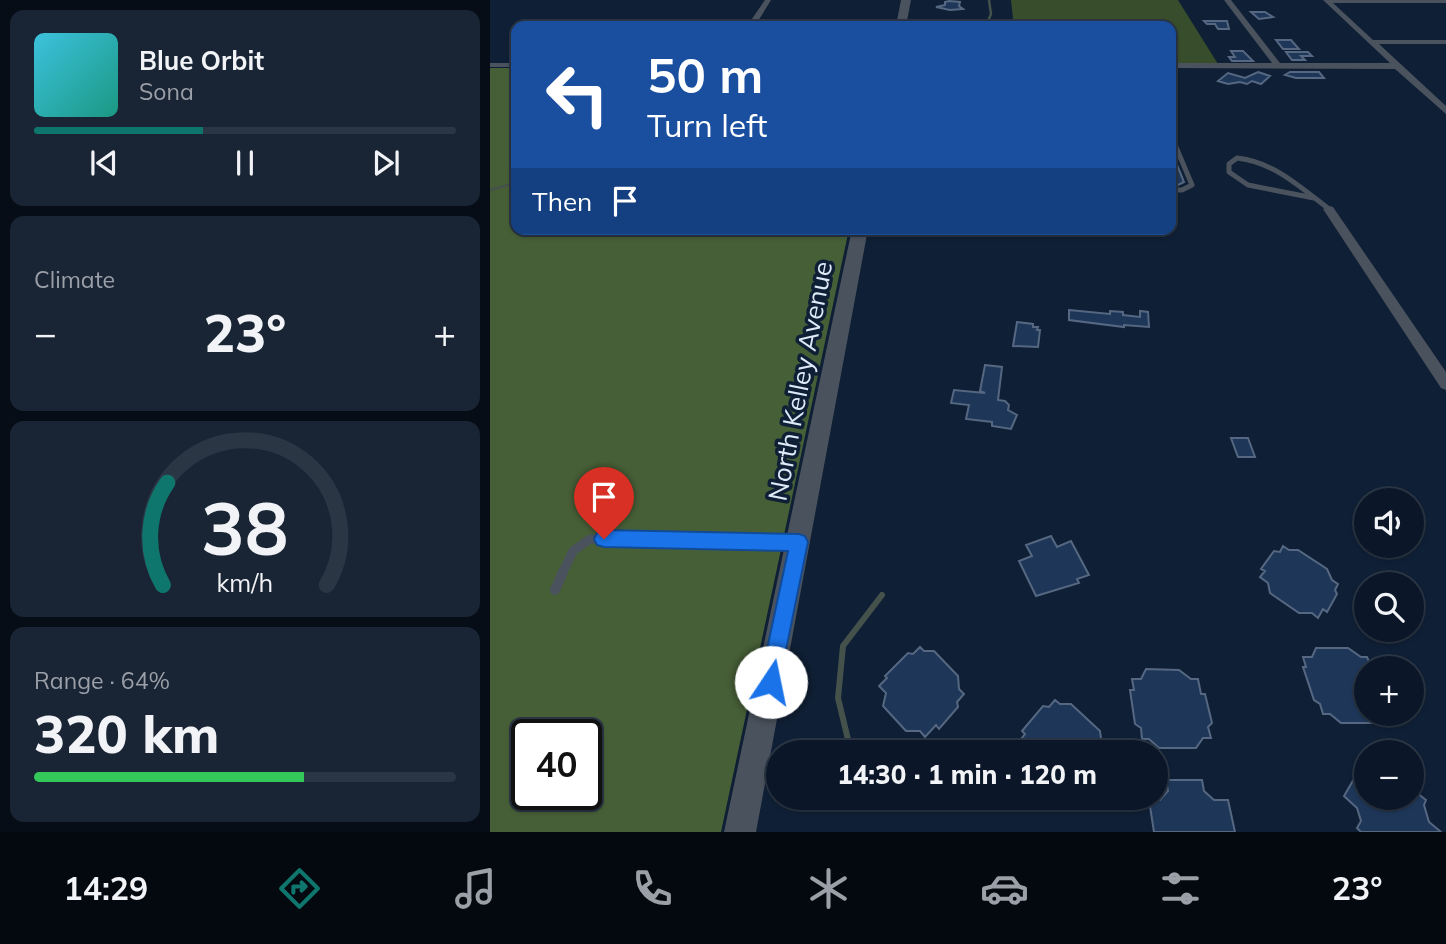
<!DOCTYPE html>
<html lang="en">
<head>
<meta charset="utf-8">
<style>
	:root { --surface:#0b1728; --page:#192434; --text:#f1f3f6; --muted:#9a9fa8; --line:#2b3645; --accent:#0f766e }
	body { margin:0; font-family:Mulish,sans-serif; background:var(--page); color:var(--text); height:100vh; display:flex; flex-direction:column; font-size:26px; white-space:nowrap }
	* { box-sizing:border-box; margin:0 }
	p { font-size:23px; color:var(--muted) }
	.icon { flex:none; width:38px; height:38px; fill:none; stroke:currentColor; stroke-width:2; stroke-linecap:round; stroke-linejoin:round }
	.map { position:relative; flex:1; overflow:hidden }
	.side { display:flex; flex-direction:column; gap:10px; padding:10px; background:#060d16; width:490px }
	.side>* { flex:none }
	.guide { position:absolute; left:21px; top:21px; width:665px; height:214px; border-radius:14px; box-shadow:0 2px 5px #0004,0 0 0 2px var(--line); background:#1a4fa0; color:#fff; overflow:hidden }
	.tools { position:absolute; left:864px; top:488px; display:grid; gap:14px }
	.tools a { display:grid; place-items:center; width:70px; height:70px; border-radius:50%; background:var(--surface); box-shadow:0 2px 5px #0004,0 0 0 2px var(--line); font-size:35px }
	.speed { position:absolute; left:21px; top:719px; display:flex; gap:14px; font-size:35px; font-weight:700; text-align:center }
	.speed>* { display:grid; place-content:center; width:91px; height:91px; border-radius:50%; background:var(--surface); box-shadow:0 2px 5px #0004,0 0 0 2px var(--line); line-height:1 }
	.speed .limit { border:4px solid #111; border-radius:10px; background:#fff; color:#111 }
	.pin { position:absolute; display:grid; place-items:center; width:60px; height:60px; color:#fff; margin:-72px -30px; border-radius:50% 50% 50% 0; rotate:-45deg; box-shadow:0 0 7px #0007 }
	.pin .icon { rotate:45deg }
	.me { position:absolute; width:77px; margin:-38px; rotate:11deg; stroke-linejoin:round; filter:drop-shadow(0 0 5px #0008) }
	.turn { display:flex; align-items:center; gap:24px; height:147px; padding:0 21px; font-size:32px }
	.turn .icon { width:91px; height:91px; stroke-width:2.5 }
	.turn b { display:block; font-size:49px; line-height:60px }
	.then { display:flex; align-items:center; height:66px; padding:0 21px; background:#0003; gap:14px; font-size:26px }
	.big { font-size:52px; font-weight:800; line-height:1.1 }
	.side .widget { flex:1; display:flex; flex-direction:column; justify-content:center; gap:10px; min-width:0; padding:0 24px; border-radius:14px; background:var(--page) }
	.side .dial { align-items:center; gap:0 }
	.dial svg { height:182px; overflow:visible; fill:none; stroke:var(--line); stroke-width:7; stroke-linecap:round; text-anchor:middle }
	.dial text { fill:var(--text); stroke:none }
	.song { display:flex; align-items:center; gap:21px }
	.cover { width:84px; height:84px; border-radius:10px; background:linear-gradient(135deg,hsl(190 70% 55%),hsl(170 70% 35%)) }
	.played { height:7px; border-radius:4px; background:linear-gradient(90deg,var(--accent) 40%,var(--line) 40%) }
	.keys { display:flex; justify-content:space-around; direction:ltr }
	.heat { display:flex; justify-content:space-between; align-items:center; font-size:38px; direction:ltr }
	.charge { height:10px; border-radius:5px; background:linear-gradient(90deg,#34c759 64%,var(--line) 0) }
	.trip { position:absolute; left:276px; top:740px; width:402px; height:70px; border-radius:35px; background:var(--surface); box-shadow:0 2px 5px #0004,0 0 0 2px var(--line); font-weight:800; line-height:70px; text-align:center }
	.tabs { display:flex; height:112px; justify-content:space-around; align-items:center; background:#040910; color:var(--muted) }
	.tabs .icon { width:49px; height:49px }
	.tabs .on { color:var(--accent) }
	.tabs b { font-size:32px; color:var(--text) }
	main { display:flex; flex:1; min-height:0 }
	.map>svg:first-child { display:block }
	.green { fill:#384d2b }
	.forest { fill:#475f37; fill-rule:evenodd }
	.lines { fill:none; stroke-linecap:round; stroke-linejoin:round }
	.stream-far1 { stroke:#45514b; stroke-width:2.5 }
	.stream { stroke:#45514b; stroke-width:6 }
	.building { fill:#1e3759; stroke:#556781; stroke-width:2 }
	.service-far2 { stroke:#4a525d; stroke-width:5 }
	.service-far1 { stroke:#4a525d; stroke-width:9 }
	.service { stroke:#4a525d; stroke-width:10 }
	.minor { fill:#4a525d; fill-rule:evenodd }
	.tertiary { fill:#4a525d; fill-rule:evenodd }
	.route { fill:#1a73e8; stroke:#114b97; stroke-width:2 }
	.labels { text-anchor:middle; dominant-baseline:central; stroke-width:7; stroke-linejoin:round; paint-order:stroke }
	.street-label { font-size:26px; fill:#dfeaf9; stroke:#0f1f35 }
</style>
</head>
<body>
<main>
<section class="side">
<div class="widget">
<div class="song"><i class="cover"></i><div><b>Blue Orbit</b><p>Sona</p></div></div>
<div class="played"></div>
<div class="keys"><svg class="icon" aria-label="previous" viewBox="0 0 24 24"><path d="M18 5L8 12l10 7zM5 5v14"/></svg><svg class="icon" aria-label="pause" viewBox="0 0 24 24"><path d="M8 5v14M16 5v14"/></svg><svg class="icon" aria-label="next" viewBox="0 0 24 24"><path d="M6 5l10 7-10 7zM19 5v14"/></svg></div>
</div>
<div class="widget"><p>Climate</p>
<div class="heat"><a>−</a><b class="big">23°</b><a>+</a></div>
</div>
<div class="widget dial"><svg viewBox="0 0 100 80">
<path d="M14 69A42 42 0 1 1 86 69"/>
<path d="M14 69A42 42 0 0 1 16 24" stroke="#0f766e"/>
<text x="50" y="56" font-size="32" font-weight="700">38</text>
<text x="50" y="72" font-size="11">km/h</text>
</svg></div>
<div class="widget"><p>Range · 64%</p><b class="big">320 km</b><div class="charge"></div></div>
</section>
<div class="map">
<svg width="956" height="832" viewBox="0 0 956 832">
	<rect width="100%" height="100%" fill="#0f1f35"/>
	<!-- green -->
	<path class="green" d="M521,0H688L728,64H681V26H504V19H523Z"/>
	<!-- forest -->
	<path class="forest" d="M0,68H26V229H359L231,832H0ZM37,735H96V794H37Z"/>
	<g class="lines">
		<!-- stream-far1 -->
		<path class="stream-far1" d="M496,26L501,14L499,0
			M0,190L26,183"/>
		<!-- stream -->
		<path class="stream" d="M361,752L348,698L353,646L392,595"/>
	</g>
	<!-- building -->
	<path class="building" d="M459,1L470,2L469,6L473,9L460,10L446,7L455,5V2Z
		M761,12H775L783,17L769,19Z
		M714,21H737L739,29H728L725,24H717Z
		M786,40H801L809,49H793Z
		M741,51H753L763,61H742L739,57H745Z
		M796,52H818L822,56H811L815,60H802Z
		M768,72L780,76L771,84L762,81L757,84L750,82L738,84L728,81L738,73L755,78Z
		M800,72H829L834,78H806L795,75Z
		M681,150L694,182L688,185H681Z
		M579,310L620,314V311L633,312V315L650,317V311L658,312L659,327L634,325V327L579,320Z
		M527,322L543,324V327H548L547,330H550L548,347L523,346Z
		M495,365L512,367L508,400L515,401L519,405L518,410L527,415L521,429L502,426V422L476,419L479,405L461,403L464,390L495,393L490,391Z
		M741,438H758L765,457H748Z
		M561,536L567,547L581,541L599,575L587,579L589,583L546,596L529,561L542,556L536,545Z
		M793,546L799,550H808L837,569L842,580L848,584L845,590L847,594L837,612L833,609L828,618L822,613H809L780,593L778,583L770,577L775,571L771,569L784,551L790,552Z
		M430,647L434,651H444L468,676L469,689L474,694L467,702L468,707L449,729L446,725L435,737L430,731H416L393,706L396,693L389,686L397,678L395,676L418,653L423,654Z
		M826,648H858L871,657H877L882,668H877V714H892L886,723H851L840,714H833L830,704L824,700L813,667H816L813,657H822Z
		M656,669L689,670L701,679H708L711,694H715L722,723L718,727L721,738H713L706,748H669L659,739H652L651,728L645,724L640,690H644L642,679H651Z
		M565,700L570,704H581L610,731L612,746L618,752H536L528,743L535,734L532,731L553,706L559,707Z
		M872,765L877,769V798H922V789L936,800L934,805L939,822L951,832H871L867,828L871,821L867,808L854,796Z
		M676,780H712L714,791L724,800H738L745,832H664L659,800H670L678,791Z"/>
	<g class="lines">
		<!-- service-far2 -->
		<path class="service-far2" d="M681,144L686,147L702,185L692,190H681
			M824,198L758,185L739,172V164L747,158C784,162 810,187 839,209"/>
		<!-- service-far1 -->
		<path class="service-far1" d="M72,574L83,551L100,539L306,542"/>
		<!-- service -->
		<path class="service" d="M65,590L73,572"/>
		<!-- minor -->
		<path class="minor" d="M275,0H281L265,26H257Z
			M734,0H741L790,63H900L833,0H956V3H843L883,40H956V44H889L956,106V114L905,69L681,68V63H782Z
			M0,63H26V67H0Z
			M839,206L843,207L956,372V390L951,388L833,209Z"/>
		<!-- tertiary -->
		<path class="tertiary" d="M411,0H421L416,26H406Z
			M362,229H378L266,832H234Z"/>
	</g>
	<!-- route -->
	<path class="route" d="M114,530L309,534L315,536L318,542L288,689L281,692L273,689L270,682L298,551L114,547L107,545L104,539L107,533Z"/>
	<g class="labels">
		<!-- street labels -->
		<g class="street-label">
			<text transform="translate(310 381) rotate(-79)">North Kelley Avenue</text>
		</g>
	</g>
</svg>
<div class="tools">
<a><svg class="icon" aria-label="sound" viewBox="0 0 24 24"><path d="M4 9h4l5-4v14l-5-4H4zM17 9q2 3 0 6"/></svg></a>
<a><svg class="icon" aria-label="search" viewBox="0 0 24 24"><circle cx="10" cy="10" r="6"/><path d="M15 15l6 6"/></svg></a>
<a>+</a>
<a>−</a>
</div>
<div class="speed"><div class="limit">40</div></div>
<div class="pin" style="left:114px;top:539px;background:#d93025"><svg class="icon" aria-label="arrive" viewBox="0 0 24 24"><path d="M6 21V4h12l-3 4 3 4H6"/></svg></div>
<svg class="me" style="left:281px;top:682px" viewBox="-20 -20 40 40"><circle r="19" fill="#fff"/><path d="M0-13L10 11 0 6-10 11z" fill="#1a73e8"/></svg>
<div class="trip">14:30 · 1 min · 120 m</div>
<div class="guide">
<div class="turn"><svg class="icon" aria-label="left" viewBox="0 0 24 24"><path d="M17 20v-9H6M10 6l-5 5 5 5"/></svg><div><b>50 m</b>Turn left</div></div>
<div class="then">Then<svg class="icon" aria-label="arrive" viewBox="0 0 24 24"><path d="M6 21V4h12l-3 4 3 4H6"/></svg></div>
</div>
</div>
</main>
<nav class="tabs">
<b>14:29</b>
<svg class="icon on" aria-label="directions" viewBox="0 0 24 24"><path d="M12 3l9 9-9 9-9-9zM9 14v-3h6M13 9l2 2-2 2"/></svg>
<svg class="icon" aria-label="music" viewBox="0 0 24 24"><path d="M9 18V5l10-2v13"/><circle cx="6" cy="18" r="3"/><circle cx="16" cy="16" r="3"/></svg>
<svg class="icon" aria-label="phone" viewBox="0 0 24 24"><path d="M5 4h4l2 5-3 2q2 4 5 5l2-3 5 2v4C11 20 4 13 5 4z"/></svg>
<svg class="icon" aria-label="climate" viewBox="0 0 24 24"><path d="M12 3v18M4 7l16 10M4 17L20 7"/></svg>
<svg class="icon" aria-label="car" viewBox="0 0 24 24"><path d="M5 17H2v-5l4-1 3-4h7l3 4 3 1v5h-3M9 17h6M6 11h13"/><circle cx="7" cy="17" r="2"/><circle cx="17" cy="17" r="2"/></svg>
<svg class="icon" aria-label="filters" viewBox="0 0 24 24"><path d="M4 7h16M4 17h16"/><circle cx="9" cy="7" r="2"/><circle cx="15" cy="17" r="2"/></svg>
<b>23°</b>
</nav>
</body>
</html>
